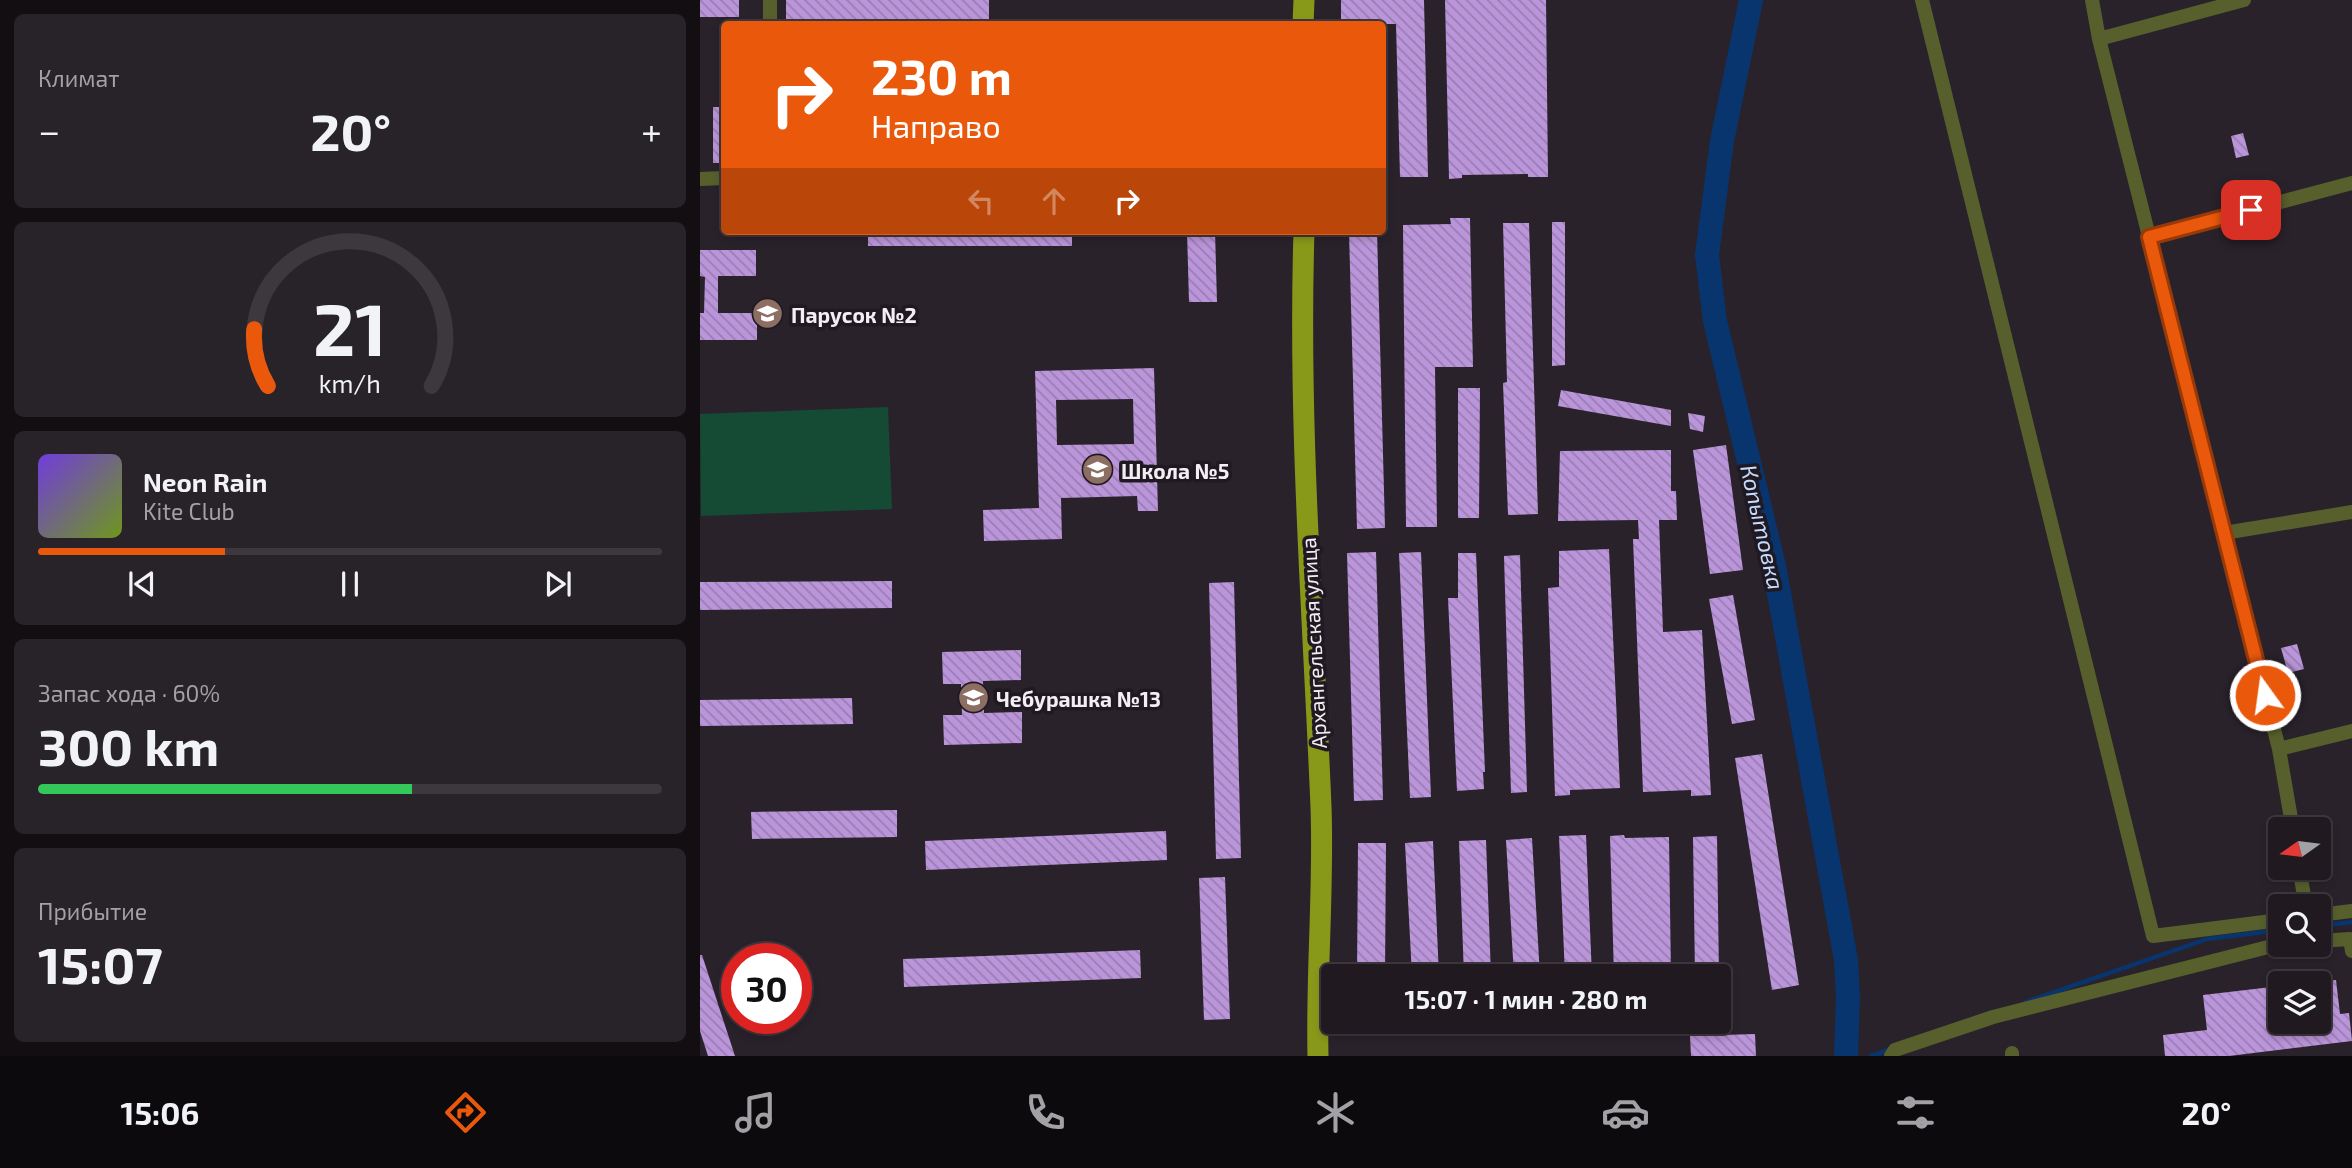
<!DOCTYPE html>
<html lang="ru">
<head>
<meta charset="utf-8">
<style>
	:root { --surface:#201a20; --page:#282329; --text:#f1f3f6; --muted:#a2a1a5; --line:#3d383e; --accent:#ea580c }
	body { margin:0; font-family:"Exo 2",sans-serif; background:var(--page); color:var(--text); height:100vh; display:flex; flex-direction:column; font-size:26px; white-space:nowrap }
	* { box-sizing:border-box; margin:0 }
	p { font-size:23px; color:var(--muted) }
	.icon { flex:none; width:38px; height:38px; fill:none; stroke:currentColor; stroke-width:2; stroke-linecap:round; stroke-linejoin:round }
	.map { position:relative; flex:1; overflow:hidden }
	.details { display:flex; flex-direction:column; gap:14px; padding:14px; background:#120e12; width:700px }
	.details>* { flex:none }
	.top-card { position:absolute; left:21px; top:21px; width:665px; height:214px; border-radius:7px; box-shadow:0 4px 10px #0003,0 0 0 2px var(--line); background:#ea580c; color:#fff; overflow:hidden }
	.needle { width:46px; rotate:256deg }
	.fabs { position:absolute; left:1568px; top:817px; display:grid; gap:14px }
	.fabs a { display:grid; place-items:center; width:63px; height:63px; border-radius:7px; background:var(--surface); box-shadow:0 4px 10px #0003,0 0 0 2px var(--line); font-size:35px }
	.speed { position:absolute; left:21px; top:943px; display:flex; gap:14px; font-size:35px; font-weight:700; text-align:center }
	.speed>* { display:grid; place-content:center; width:91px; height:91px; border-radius:50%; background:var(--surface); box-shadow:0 4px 10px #0003,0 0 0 2px var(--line); line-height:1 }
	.speed .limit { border:10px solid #d22; background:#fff; color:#111 }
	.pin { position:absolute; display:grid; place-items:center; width:60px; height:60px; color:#fff; margin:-30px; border-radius:14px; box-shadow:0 4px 10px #0006 }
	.me { position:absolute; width:77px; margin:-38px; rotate:346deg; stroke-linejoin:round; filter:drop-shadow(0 0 5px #0008) }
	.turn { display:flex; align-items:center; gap:24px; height:147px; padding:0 35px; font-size:32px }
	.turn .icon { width:91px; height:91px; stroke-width:2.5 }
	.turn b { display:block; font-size:49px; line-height:60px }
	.lanes { display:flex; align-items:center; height:66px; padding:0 35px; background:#0003; justify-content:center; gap:35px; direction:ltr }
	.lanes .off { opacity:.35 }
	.big { font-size:52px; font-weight:700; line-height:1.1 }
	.details .widget { flex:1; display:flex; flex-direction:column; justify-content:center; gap:10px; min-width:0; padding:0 24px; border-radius:10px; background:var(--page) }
	.details .dial { align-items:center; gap:0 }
	.dial svg { height:182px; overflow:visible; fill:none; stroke:var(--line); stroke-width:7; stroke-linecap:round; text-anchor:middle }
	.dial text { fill:var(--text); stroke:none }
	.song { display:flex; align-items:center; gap:21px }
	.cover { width:84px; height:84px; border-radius:10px; background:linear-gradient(135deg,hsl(260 70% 55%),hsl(80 70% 35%)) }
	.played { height:7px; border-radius:4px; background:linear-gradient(90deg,var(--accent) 30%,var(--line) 30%) }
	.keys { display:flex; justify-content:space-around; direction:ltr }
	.heat { display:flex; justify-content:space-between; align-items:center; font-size:38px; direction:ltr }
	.charge { height:10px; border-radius:5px; background:linear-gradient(90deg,#34c759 60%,var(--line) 0) }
	.trip { position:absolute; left:621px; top:964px; width:410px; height:70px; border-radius:7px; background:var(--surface); box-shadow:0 4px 10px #0003,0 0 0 2px var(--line); font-weight:700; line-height:70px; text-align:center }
	.tab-bar { display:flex; height:112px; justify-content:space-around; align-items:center; background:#0d0a0d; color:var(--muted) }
	.tab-bar .icon { width:49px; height:49px }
	.tab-bar .active { color:var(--accent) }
	.tab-bar b { font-size:32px; color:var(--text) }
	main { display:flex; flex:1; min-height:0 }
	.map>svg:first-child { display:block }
	.pitch { fill:#154a34 }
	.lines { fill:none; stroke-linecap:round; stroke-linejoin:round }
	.stream { stroke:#08356d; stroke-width:4.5 }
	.river { stroke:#08356d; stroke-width:24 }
	.building { fill:url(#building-back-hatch); fill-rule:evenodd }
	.street { stroke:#57602c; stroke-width:14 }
	.primary { stroke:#88991a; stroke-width:21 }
	.route-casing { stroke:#983908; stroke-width:18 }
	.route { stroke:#ea580c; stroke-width:12 }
	.labels { text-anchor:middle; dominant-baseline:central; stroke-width:7; stroke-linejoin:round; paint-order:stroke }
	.poi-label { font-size:21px; font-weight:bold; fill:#f3eef3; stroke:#211921; text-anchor:start }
	.street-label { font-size:21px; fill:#f3eef3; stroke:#211921 }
	.water-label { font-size:23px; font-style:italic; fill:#c2dbfe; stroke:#211921 }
</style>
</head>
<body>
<main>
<section class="details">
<div class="widget"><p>Климат</p>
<div class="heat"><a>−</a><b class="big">20°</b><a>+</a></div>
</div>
<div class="widget dial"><svg viewBox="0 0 100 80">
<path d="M14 69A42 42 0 1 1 86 69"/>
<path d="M14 69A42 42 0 0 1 8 44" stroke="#ea580c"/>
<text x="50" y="56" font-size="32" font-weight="700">21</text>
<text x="50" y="72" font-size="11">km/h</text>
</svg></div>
<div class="widget">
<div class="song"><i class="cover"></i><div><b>Neon Rain</b><p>Kite Club</p></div></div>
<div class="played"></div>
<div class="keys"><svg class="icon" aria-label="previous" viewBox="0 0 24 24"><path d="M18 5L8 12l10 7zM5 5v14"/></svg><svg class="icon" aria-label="pause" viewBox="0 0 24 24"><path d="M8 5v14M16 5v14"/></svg><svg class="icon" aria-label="next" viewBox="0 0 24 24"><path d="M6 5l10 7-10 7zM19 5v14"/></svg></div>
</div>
<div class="widget"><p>Запас хода · 60%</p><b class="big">300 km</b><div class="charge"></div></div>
<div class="widget"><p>Прибытие</p><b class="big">15:07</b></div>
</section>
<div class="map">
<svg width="1652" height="1056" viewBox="0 0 1652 1056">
	<defs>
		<pattern id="building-back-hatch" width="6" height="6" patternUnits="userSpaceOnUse" patternTransform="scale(1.75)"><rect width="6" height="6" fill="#bb95db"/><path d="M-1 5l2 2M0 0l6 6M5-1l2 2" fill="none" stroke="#997eaf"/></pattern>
	</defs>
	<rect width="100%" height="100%" fill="#2a222b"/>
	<!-- pitch -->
	<path class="pitch" d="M188,407L192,509L1,516L0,414Z"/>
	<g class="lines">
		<!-- stream -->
		<path class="stream" d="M1619,926L1652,922
			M1326,1002L1507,939L1580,930
			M1171,1056L1189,1050"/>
		<!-- river -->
		<path class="river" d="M1051,0L1022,141L1007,255L1015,321L1074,566L1146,960L1148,997L1146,1056"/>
	</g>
	<!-- building -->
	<path class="building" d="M0,0H39V17H0Z
		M86,0H289V20L86,19Z
		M641,0H724L728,177H700L696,24H641Z
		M745,0H846L848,177H828V174L762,175V178L749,179Z
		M13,107H24V163H13Z
		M1543,133L1549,155L1536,158L1531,136Z
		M750,218H770L773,367H735L737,527H706L703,225L751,224Z
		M852,222H865V365L852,366Z
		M803,223H829L838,514L808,515L803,383L807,382Z
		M168,231H372V246H168Z
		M487,231H515L517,302H489Z
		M649,231H677L685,528L657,529Z
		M0,250H56V276H18V313H57V340H0V313H4L5,277L0,276Z
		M454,368L458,511H438L437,496L361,498L362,539L284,541L283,510L339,508L335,371ZM433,399L434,444L357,445L356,400Z
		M758,388H780L779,518H758Z
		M861,390L971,410V426L858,406Z
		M988,413L1005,416L1003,432L990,429Z
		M1026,445L1043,570L1010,574L993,450Z
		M971,450V491H976L977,520H959L963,632L1002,630L1011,795L991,796V790L943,792L933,539H939L938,520L858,521L860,451Z
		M909,549L920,788L870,790V795L855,796L848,588L859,587V551Z
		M676,552L683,800L654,801L647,553Z
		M721,552L731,797L710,798L699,553Z
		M758,553H776L785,772H783L784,789L757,791L748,598H758Z
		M820,555L827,792L811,793L804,556Z
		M192,581V608L0,610V582Z
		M534,582L541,858L516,859L509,583Z
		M1033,595L1055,720L1032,724L1009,599Z
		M1597,644L1604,669L1588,673L1581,648Z
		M321,650V680L283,681L284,713L322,712V743L244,745L243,715H262L261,684H243L242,652Z
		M152,698L153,724L0,726V700Z
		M1062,754L1099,985L1072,990L1035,758Z
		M197,810V837L52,839L51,812Z
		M466,831L467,860L226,870L225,841Z
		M886,835L892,976H865L859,836Z
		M924,835L925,838L969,837L971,976H914L910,836Z
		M1017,836L1019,976H995L993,837Z
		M832,838L840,976H814L806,840Z
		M786,840L791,976H764L759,841Z
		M733,841L739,976H712L705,843Z
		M658,843H686L685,976H657Z
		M525,877L530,1019L504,1020L499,878Z
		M440,950L441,978L204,987L203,959Z
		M0,955H2L35,1056H8L0,1031Z
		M1636,980L1640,1014L1649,1013L1652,1041L1529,1056H1465L1463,1035L1507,1030L1503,995L1580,986V1022H1619V982Z
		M1055,1034L1056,1056H991L990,1036Z"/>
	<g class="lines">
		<!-- street -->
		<path class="street" d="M1222,0L1453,936L1580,920
			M1392,0L1399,39L1579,749L1593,830
			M70,24V0
			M1399,39L1544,0
			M0,179L24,178
			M1449,237L1652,183
			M1524,533L1652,512
			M1579,749L1652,731
			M1599,868L1606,906
			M1619,915L1652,911
			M1619,941L1650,939L1652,951
			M1312,1053V1056
			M1191,1056L1195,1050L1293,1017L1580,944"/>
		<!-- primary -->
		<path class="primary" d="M603,24L604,0
			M604,231C598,423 613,615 621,807C624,890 616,973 618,1056"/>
	</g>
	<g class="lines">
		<defs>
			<path id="route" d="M1551,210L1449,237L1565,695"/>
		</defs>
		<!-- route casing -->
		<use href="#route" class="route-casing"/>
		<!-- route -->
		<use href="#route" class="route"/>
	</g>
	<!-- icons -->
	<defs>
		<symbol id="school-disc" viewBox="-11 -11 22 22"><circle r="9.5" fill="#8d6e63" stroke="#211921"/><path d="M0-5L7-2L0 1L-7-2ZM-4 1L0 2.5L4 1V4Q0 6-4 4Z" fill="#fff"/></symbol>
	</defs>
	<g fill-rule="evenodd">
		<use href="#school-disc" x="50" y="296" width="35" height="35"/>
		<use href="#school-disc" x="380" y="452" width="35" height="35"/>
		<use href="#school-disc" x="256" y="680" width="35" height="35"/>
	</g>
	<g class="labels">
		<!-- poi labels -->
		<g class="poi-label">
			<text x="91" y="314">Парусок №2</text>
			<text x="421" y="470">Школа №5</text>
			<text x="296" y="698">Чебурашка №13</text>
		</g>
		<!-- street labels -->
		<g class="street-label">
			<text transform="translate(613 643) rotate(-93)">Архангельская улица</text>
		</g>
		<!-- water labels -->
		<g class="water-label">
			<text transform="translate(1063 527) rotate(77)">Копытовка</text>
		</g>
	</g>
</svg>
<div class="fabs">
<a><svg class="needle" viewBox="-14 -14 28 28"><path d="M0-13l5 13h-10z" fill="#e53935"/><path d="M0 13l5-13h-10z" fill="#a2a1a5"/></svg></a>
<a><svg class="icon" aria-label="search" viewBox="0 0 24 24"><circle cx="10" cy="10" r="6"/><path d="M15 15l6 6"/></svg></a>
<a><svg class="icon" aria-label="layers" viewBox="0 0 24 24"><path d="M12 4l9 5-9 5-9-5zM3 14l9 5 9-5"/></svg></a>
</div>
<div class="speed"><div class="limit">30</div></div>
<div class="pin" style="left:1551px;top:210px;background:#d93025"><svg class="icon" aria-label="arrive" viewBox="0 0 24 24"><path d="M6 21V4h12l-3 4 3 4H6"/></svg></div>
<svg class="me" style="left:1565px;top:695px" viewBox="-20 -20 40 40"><circle r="17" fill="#ea580c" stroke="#fff" stroke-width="3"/><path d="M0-11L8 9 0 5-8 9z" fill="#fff"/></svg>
<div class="trip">15:07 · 1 мин · 280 m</div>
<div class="top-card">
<div class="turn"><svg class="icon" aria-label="right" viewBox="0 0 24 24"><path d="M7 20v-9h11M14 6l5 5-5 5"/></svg><div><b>230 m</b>Направо</div></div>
<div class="lanes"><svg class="icon off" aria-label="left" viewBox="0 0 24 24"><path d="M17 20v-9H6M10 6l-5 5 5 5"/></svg><svg class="icon off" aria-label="ahead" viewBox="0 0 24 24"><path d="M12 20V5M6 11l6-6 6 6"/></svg><svg class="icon" aria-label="right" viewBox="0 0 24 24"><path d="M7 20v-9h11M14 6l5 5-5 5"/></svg></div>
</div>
</div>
</main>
<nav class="tab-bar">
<b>15:06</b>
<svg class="icon active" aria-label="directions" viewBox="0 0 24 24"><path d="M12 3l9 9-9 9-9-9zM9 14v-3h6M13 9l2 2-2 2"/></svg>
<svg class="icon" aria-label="music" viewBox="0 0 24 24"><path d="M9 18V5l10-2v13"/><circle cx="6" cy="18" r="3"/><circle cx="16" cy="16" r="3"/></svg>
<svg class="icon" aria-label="phone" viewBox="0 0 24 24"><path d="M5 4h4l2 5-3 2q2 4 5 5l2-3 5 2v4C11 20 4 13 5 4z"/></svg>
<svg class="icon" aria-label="climate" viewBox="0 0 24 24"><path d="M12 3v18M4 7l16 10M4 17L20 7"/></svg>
<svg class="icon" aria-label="car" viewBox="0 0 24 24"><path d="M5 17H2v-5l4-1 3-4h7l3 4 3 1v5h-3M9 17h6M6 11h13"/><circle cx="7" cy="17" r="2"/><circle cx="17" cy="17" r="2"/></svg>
<svg class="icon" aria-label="filters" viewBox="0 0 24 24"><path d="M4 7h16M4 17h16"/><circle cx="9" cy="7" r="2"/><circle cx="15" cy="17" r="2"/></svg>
<b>20°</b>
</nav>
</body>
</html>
